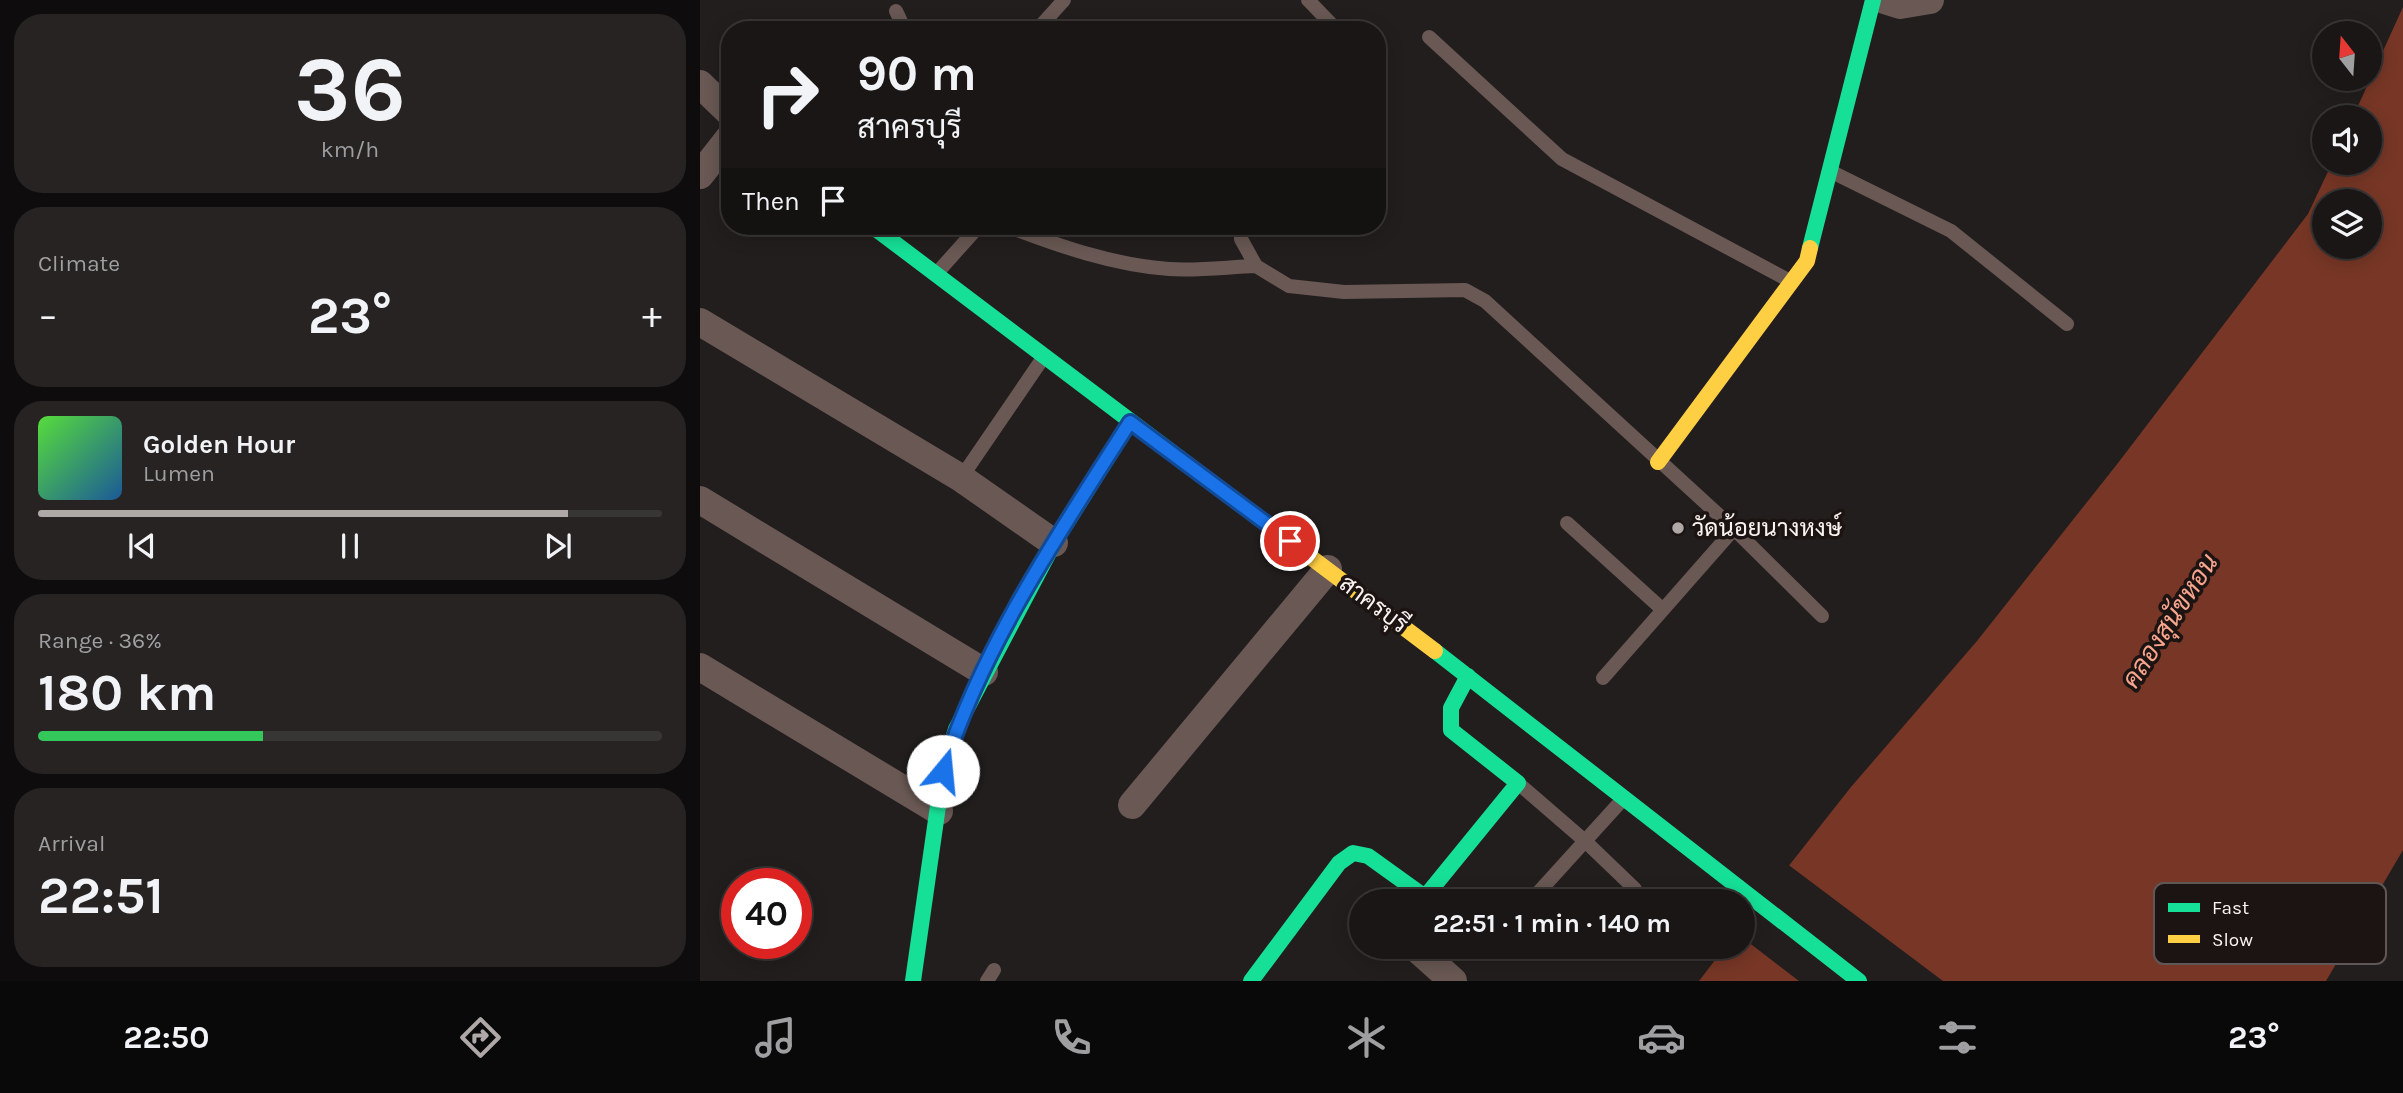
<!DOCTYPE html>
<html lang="en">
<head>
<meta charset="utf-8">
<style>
	:root { --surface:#1a1616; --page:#272323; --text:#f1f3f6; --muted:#9f9fa1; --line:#383535; --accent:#aea8a7 }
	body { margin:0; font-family:Karla,Sarabun,sans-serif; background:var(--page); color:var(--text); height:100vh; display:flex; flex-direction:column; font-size:26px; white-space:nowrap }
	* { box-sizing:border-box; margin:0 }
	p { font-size:23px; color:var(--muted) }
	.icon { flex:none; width:38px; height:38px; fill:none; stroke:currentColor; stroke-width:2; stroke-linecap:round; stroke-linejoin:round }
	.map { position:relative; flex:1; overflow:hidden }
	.sheet { display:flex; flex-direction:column; gap:14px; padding:14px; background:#0e0c0c; width:700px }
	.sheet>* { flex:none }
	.banner { position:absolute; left:21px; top:21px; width:665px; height:214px; border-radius:28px; box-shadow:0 4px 18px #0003,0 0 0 2px var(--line); background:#1a1616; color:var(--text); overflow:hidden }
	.needle { width:46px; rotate:343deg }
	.fabs { position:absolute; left:1612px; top:21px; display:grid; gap:14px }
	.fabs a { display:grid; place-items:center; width:70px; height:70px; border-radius:50%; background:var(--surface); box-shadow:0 4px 18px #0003,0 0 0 2px var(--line); font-size:35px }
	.speed { position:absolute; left:21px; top:868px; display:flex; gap:14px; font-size:35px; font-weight:700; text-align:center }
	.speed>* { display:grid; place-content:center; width:91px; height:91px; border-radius:50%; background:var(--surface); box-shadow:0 4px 18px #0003,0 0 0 2px var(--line); line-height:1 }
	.speed .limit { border:10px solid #d22; background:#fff; color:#111 }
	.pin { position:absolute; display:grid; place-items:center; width:60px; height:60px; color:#fff; margin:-30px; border:4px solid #fff; border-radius:50%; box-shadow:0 2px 7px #0007 }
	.me { position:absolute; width:77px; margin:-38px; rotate:17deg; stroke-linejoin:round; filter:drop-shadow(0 0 5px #0008) }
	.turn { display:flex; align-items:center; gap:24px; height:147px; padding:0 21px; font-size:32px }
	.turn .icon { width:91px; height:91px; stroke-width:2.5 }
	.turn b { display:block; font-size:49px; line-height:60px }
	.then { display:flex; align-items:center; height:66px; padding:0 21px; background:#0003; gap:14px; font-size:26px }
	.big { font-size:52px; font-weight:700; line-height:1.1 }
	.sheet .tile { flex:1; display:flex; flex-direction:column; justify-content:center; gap:10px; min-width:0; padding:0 24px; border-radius:28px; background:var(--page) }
	.sheet .dial { align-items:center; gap:0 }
	.dial b { font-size:91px; line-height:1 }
	.song { display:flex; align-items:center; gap:21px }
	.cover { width:84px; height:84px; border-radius:10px; background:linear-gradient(135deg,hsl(110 70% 55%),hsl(210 70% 35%)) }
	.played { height:7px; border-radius:4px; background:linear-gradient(90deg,var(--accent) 85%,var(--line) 85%) }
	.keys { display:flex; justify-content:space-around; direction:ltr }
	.heat { display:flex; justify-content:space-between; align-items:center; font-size:38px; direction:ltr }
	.charge { height:10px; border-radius:5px; background:linear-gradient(90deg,#34c759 36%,var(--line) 0) }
	.trip { position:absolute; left:649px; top:889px; width:406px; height:70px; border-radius:35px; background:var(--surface); box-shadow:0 4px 18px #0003,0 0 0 2px var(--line); font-weight:700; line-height:70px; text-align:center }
	.tab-bar { display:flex; height:112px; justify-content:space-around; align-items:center; background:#0a0909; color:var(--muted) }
	.tab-bar .icon { width:49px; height:49px }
	.tab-bar .selected { color:var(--accent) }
	.tab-bar b { font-size:32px; color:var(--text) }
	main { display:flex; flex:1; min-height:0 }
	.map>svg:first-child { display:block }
	.water { fill:#783726; fill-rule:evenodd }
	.pier { fill:#231e1e }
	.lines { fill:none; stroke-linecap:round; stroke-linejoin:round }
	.lane { stroke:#695854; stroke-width:14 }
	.street { stroke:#695854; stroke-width:28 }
	.fast { stroke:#16e098; stroke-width:16 }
	.slow { stroke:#ffcf43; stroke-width:16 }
	.route-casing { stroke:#114b97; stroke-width:18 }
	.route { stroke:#1a73e8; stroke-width:12 }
	.poi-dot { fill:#aea8a7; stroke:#1c1412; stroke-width:2.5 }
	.labels { text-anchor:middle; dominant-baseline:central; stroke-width:7; stroke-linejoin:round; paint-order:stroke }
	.poi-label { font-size:24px; fill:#f9f3f1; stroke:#1c1412; text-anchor:start }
	.street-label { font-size:24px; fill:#f9f3f1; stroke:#1c1412 }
	.water-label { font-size:26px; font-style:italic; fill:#faa58e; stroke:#1c1412 }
	.key { fill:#1c1412; stroke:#5e5755; stroke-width:2 }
	.key-label { font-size:19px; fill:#f9f3f1 }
</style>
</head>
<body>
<main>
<section class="sheet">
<div class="tile dial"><b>36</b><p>km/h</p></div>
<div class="tile"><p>Climate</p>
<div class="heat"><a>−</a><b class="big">23°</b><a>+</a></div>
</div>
<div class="tile">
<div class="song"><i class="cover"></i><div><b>Golden Hour</b><p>Lumen</p></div></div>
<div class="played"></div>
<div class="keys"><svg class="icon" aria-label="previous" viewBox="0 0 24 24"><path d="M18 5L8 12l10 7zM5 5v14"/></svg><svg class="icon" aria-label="pause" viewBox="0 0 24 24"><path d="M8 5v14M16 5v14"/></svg><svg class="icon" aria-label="next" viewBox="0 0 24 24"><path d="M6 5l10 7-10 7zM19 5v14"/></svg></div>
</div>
<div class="tile"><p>Range · 36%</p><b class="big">180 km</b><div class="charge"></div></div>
<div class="tile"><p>Arrival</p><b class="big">22:51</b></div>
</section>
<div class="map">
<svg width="1703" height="981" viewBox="0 0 1703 981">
	<rect width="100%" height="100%" fill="#231e1e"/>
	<!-- water -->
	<path class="water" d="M1703,7V850L1626,981H999L1025,947H1043V924L1151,787L1277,641L1418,463L1608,214L1632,163H1670V117H1653ZM1624,201H1670V247H1624Z"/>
	<!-- pier -->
	<path class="pier" d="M1086,863L1243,981H1099L1043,938V918Z"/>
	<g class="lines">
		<!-- lane -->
		<path class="lane" d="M608,0L637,30
			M196,11L205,30
			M337,30L364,0
			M729,37L862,159L1090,281
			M1132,172L1251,231L1367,324
			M307,226C359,246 413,265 469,269C498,271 527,267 556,266
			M541,226V239L556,266L589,286L644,292L765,290L785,301L1034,529L1122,616
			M236,274L279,226
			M261,478L343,358
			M867,523L962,609
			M903,678L1034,529
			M819,784L885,841L836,895
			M924,798L885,841L935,889
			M287,981L294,970"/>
		<!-- street -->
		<path class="street" d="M1184,0L1200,5L1230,0
			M0,84L30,113
			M0,175L30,137
			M0,322L261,478L354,543
			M0,500L284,672
			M0,667L239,811
			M432,805L628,569
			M715,947L753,981"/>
		<!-- fast -->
		<path class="fast" d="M172,226L486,463
			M1110,248L1173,0
			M735,651L1159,981
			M213,981L243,771L256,729L354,543L430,422
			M551,981L639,863L653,853L668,856L725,897L818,783L751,730V708L768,676"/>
		<!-- slow -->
		<path class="slow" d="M958,462L1107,261L1110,248
			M486,463L735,651"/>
	</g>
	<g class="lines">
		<defs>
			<path id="route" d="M243,771C281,648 361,530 430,422L590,541"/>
		</defs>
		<!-- route casing -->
		<use href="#route" class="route-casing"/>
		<!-- route -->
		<use href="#route" class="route"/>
	</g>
	<!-- markers -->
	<circle class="poi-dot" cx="978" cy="528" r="7"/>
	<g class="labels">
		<!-- poi labels -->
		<g class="poi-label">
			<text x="992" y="528">วัดน้อยนางหงษ์</text>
		</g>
		<!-- street labels -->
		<g class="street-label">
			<text transform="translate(674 604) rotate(37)">สาครบุรี</text>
		</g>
		<!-- water labels -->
		<g class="water-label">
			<text transform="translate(1470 621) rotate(-57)">คลองสุนัขหอน</text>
		</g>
	</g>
	<!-- legend -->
	<rect x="1454" y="883" width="232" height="81" rx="10" class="key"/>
	<rect x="1468" y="903" width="32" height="9" fill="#16e098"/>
	<rect x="1468" y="935" width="32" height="8" fill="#ffcf43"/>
	<g class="key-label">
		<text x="1512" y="914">Fast</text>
		<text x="1512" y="946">Slow</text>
	</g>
</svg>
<div class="fabs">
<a><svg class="needle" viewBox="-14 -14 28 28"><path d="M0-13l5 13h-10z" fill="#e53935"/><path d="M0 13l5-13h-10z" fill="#9f9fa1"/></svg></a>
<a><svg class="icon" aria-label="sound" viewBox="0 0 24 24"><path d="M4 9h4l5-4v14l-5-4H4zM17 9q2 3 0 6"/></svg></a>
<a><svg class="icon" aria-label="layers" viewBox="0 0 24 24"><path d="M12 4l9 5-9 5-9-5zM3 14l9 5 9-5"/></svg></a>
</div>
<div class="speed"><div class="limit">40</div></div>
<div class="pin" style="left:590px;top:541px;background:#d93025"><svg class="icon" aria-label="arrive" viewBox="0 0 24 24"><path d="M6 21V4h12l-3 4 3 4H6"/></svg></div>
<svg class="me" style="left:243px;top:771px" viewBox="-20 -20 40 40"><circle r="19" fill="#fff"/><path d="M0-13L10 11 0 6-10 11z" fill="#1a73e8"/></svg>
<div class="trip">22:51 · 1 min · 140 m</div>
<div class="banner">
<div class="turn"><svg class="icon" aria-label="right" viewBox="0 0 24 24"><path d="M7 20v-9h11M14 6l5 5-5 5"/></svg><div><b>90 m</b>สาครบุรี</div></div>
<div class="then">Then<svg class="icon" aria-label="arrive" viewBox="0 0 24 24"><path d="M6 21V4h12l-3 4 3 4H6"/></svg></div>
</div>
</div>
</main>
<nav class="tab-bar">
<b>22:50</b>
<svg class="icon selected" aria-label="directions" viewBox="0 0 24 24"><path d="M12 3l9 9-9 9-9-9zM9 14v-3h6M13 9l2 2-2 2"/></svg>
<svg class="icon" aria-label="music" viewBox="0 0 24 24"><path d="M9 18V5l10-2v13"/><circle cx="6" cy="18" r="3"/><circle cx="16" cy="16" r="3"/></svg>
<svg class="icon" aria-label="phone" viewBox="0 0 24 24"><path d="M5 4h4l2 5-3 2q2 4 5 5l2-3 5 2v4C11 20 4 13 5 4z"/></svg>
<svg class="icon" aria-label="climate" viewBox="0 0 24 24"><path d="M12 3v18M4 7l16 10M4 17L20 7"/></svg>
<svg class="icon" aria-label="car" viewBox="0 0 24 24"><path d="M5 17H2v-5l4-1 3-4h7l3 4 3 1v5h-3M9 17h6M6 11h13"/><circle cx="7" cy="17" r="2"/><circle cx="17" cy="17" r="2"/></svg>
<svg class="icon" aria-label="filters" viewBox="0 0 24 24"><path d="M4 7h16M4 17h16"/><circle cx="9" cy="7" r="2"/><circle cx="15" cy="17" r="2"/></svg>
<b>23°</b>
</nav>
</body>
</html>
